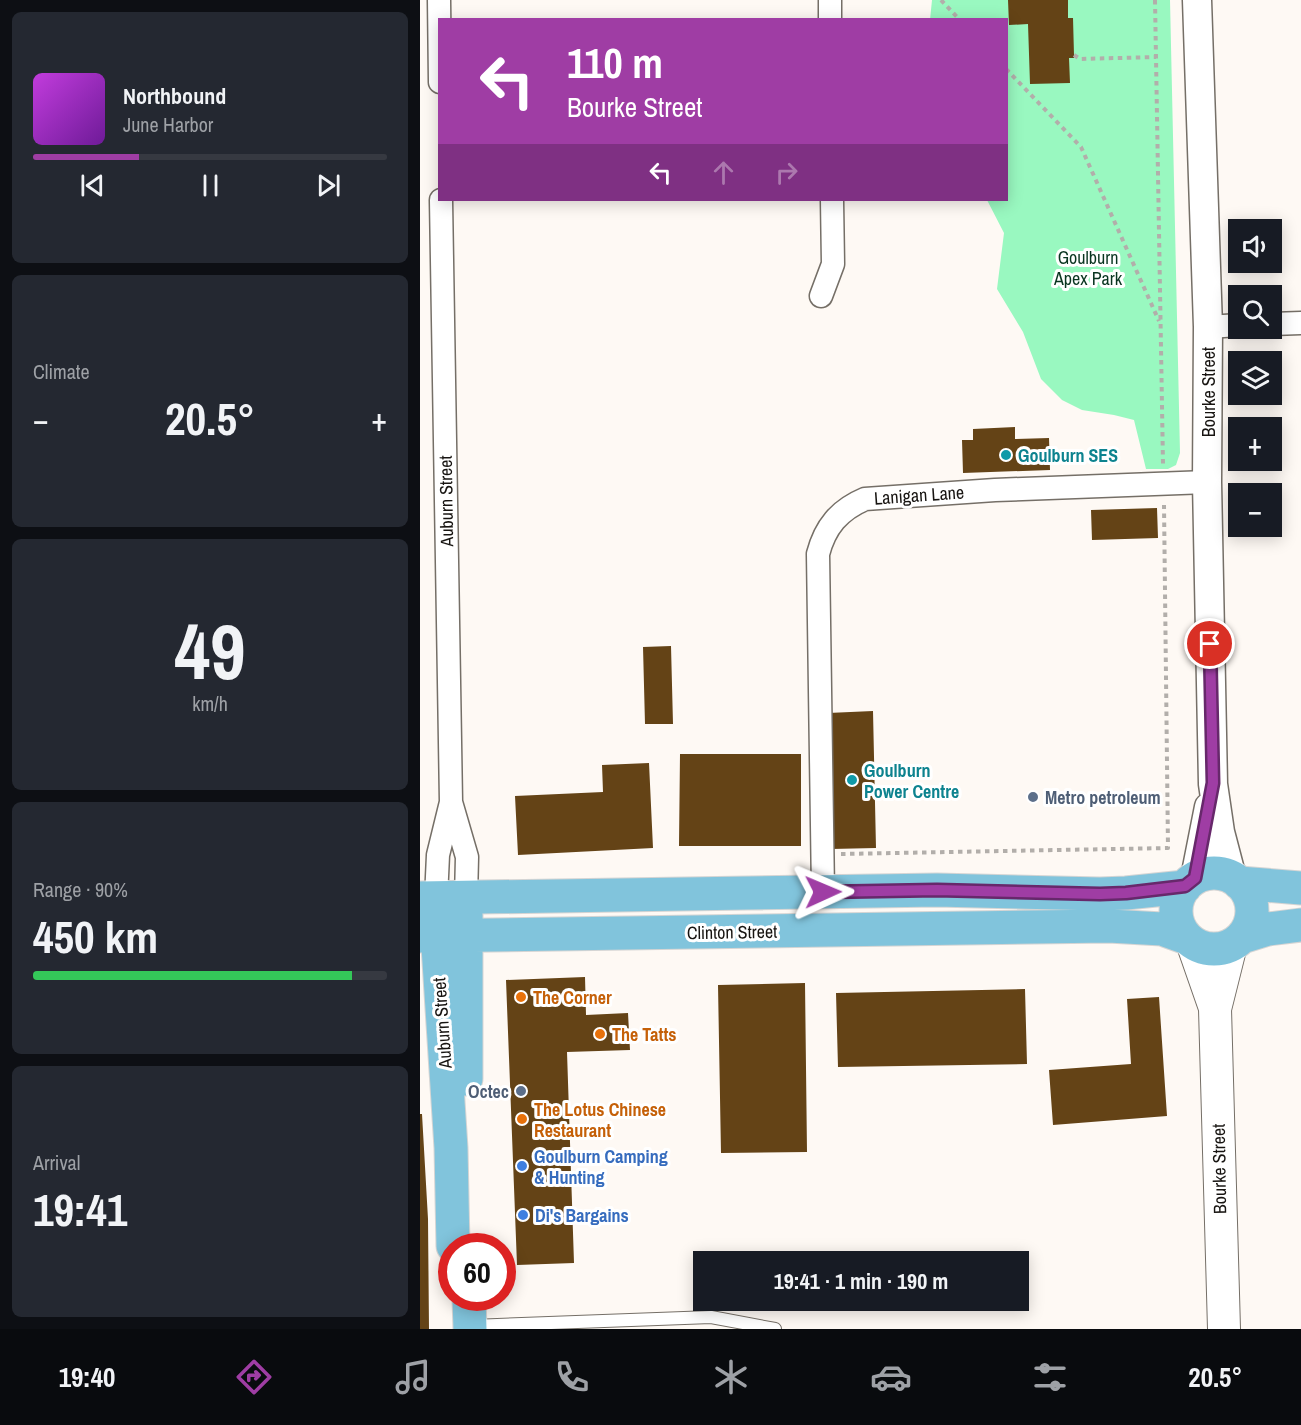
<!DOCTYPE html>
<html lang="en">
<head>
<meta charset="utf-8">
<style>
	:root { --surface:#171b24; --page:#242831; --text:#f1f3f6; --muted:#9ea1a6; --line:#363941; --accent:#9f3da4 }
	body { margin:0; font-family:"Archivo Narrow",sans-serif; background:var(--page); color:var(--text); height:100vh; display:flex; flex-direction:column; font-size:22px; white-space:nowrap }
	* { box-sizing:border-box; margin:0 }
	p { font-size:20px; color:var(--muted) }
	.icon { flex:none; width:33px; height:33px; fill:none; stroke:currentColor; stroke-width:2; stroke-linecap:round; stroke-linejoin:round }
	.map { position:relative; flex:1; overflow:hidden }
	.side { display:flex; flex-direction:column; gap:12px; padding:12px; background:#0d0f14; width:420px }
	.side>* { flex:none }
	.guide { position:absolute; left:18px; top:18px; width:570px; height:183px; border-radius:0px; box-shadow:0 3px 15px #0003; background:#9f3da4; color:#fff; overflow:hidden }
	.buttons { position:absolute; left:808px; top:219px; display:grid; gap:12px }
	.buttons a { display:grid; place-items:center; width:54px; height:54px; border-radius:0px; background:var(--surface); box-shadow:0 3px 15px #0003; font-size:30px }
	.speed { position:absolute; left:18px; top:1233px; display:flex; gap:12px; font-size:30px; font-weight:700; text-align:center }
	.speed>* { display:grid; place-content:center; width:78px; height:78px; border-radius:50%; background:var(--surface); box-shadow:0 3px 15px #0003; line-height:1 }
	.speed .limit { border:9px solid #d22; background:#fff; color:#111 }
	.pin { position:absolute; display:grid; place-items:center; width:51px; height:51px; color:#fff; margin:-26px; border:3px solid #fff; border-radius:50%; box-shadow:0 2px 6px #0007 }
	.me { position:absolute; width:66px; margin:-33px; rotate:89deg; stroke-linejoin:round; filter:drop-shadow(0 0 4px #0008) }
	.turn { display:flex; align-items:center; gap:21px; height:126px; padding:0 30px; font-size:27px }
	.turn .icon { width:78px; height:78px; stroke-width:2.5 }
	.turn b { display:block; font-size:42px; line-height:51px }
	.lanes { display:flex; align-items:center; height:57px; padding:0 30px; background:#0003; justify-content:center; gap:30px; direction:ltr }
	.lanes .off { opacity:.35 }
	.big { font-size:45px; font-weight:700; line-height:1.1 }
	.side .tile { flex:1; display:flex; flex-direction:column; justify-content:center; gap:9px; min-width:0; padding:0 21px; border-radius:9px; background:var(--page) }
	.side .dial { align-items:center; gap:0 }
	.dial b { font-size:78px; line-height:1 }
	.song { display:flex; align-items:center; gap:18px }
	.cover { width:72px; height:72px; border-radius:9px; background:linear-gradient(135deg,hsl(290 70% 55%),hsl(280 70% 35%)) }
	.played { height:6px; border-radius:3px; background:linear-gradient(90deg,var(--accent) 30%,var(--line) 30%) }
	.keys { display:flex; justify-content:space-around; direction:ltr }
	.heat { display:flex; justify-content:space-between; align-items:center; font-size:33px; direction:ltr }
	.charge { height:9px; border-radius:4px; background:linear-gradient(90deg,#34c759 90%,var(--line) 0) }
	.trip { position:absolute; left:273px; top:1251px; width:336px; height:60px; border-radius:0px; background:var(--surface); box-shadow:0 3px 15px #0003; font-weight:700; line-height:60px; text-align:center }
	.menu { display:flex; height:96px; justify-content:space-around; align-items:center; background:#090b0e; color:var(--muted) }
	.menu .icon { width:42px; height:42px }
	.menu .active { color:var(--accent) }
	.menu b { font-size:27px; color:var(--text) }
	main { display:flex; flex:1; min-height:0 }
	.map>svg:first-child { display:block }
	.green { fill:#99f8c0 }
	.building { fill:#644316 }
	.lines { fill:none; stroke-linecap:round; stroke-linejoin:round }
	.service-casing { stroke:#756f67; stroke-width:14 }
	.minor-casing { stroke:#756f67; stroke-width:25 }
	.tertiary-casing { stroke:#756f67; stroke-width:31 }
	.secondary-casing { stroke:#756f67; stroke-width:34 }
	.primary-casing { stroke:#d5d5d4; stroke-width:35 }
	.path { stroke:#b2aeaa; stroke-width:4; stroke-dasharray:4.5 4.5; stroke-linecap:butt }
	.service { stroke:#fff; stroke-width:12 }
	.minor { stroke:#fff; stroke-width:22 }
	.tertiary { stroke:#fff; stroke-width:28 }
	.secondary { stroke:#fff; stroke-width:32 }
	.primary { stroke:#81c4dc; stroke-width:33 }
	.route-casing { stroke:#67286b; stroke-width:15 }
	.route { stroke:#9f3da4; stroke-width:10 }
	.culture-dot { fill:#0f9aa8; stroke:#fff; stroke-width:2 }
	.service-dot { fill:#5c6f8a; stroke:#fff; stroke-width:2 }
	.food-dot { fill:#e8710a; stroke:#fff; stroke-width:2 }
	.shop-dot { fill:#3f7fe0; stroke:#fff; stroke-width:2 }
	.labels { text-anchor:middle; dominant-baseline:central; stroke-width:6; stroke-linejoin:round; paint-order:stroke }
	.park-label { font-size:18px; fill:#093520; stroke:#fff }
	.street-label { font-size:18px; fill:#171411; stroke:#fff }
	.culture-label { font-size:18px; font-weight:bold; fill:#0d838f; stroke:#fff; text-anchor:start }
	.service-label { font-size:18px; font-weight:bold; fill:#4e5e75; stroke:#fff; text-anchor:start }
	.food-label { font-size:18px; font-weight:bold; fill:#c56008; stroke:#fff; text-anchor:start }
	.shop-label { font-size:18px; font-weight:bold; fill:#366cbe; stroke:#fff; text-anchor:start }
</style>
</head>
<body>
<main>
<section class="side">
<div class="tile">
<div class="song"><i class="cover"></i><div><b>Northbound</b><p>June Harbor</p></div></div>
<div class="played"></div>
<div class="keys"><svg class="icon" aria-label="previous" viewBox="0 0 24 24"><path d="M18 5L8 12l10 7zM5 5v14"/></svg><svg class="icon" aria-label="pause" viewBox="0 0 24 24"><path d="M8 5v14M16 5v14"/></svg><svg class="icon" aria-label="next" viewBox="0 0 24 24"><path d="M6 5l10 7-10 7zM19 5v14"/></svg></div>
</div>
<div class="tile"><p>Climate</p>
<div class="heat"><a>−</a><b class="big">20.5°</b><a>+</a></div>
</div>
<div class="tile dial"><b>49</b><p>km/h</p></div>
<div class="tile"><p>Range · 90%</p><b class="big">450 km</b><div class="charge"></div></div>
<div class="tile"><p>Arrival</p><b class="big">19:41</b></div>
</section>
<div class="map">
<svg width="881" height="1329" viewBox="0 0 881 1329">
	<rect width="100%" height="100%" fill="#fef9f4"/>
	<!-- green -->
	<path class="green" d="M512,0H750L760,453L756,465L748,469H726L714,420L694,415L662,410L642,400L621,379L603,332L577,289L584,233L567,200H586V20H510Z"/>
	<!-- building -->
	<path class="building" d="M588,0H648V18H653L654,55V58H649L650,83L610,84L608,24L589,25Z
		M595,427V439L629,438L630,470L543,473L542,440H553V429Z
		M737,508L738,538L672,540L671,510Z
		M251,646L253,724H225L223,647Z
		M453,711L456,848L411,849L408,713Z
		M260,754H381V846H259Z
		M229,763L233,848L98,855L95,796L183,792L182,765Z
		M165,977L166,1015L208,1013L210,1050L147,1052L154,1263L97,1265L86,980Z
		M385,983L387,1152L301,1153L298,985Z
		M605,989L607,1064L418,1067L416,993Z
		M739,997L747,1116L633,1125L629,1070L711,1064L707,999Z
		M0,1114H2L8,1219L9,1329H0Z"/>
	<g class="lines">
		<defs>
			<path id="service" d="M51,1326L291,1317L355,1329"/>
			<path id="minor" d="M19,0L20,82
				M410,0V20
				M21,200L31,802L47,857L46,898
				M401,296L413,264L412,200
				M852,324L881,323
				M788,327L819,325
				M403,892L398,554C405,527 419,510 445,499L575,490L787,482
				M16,898L18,855L31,802"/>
			<path id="tertiary" d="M777,0L788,327L787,482L793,784L800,832L812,878
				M775,878L789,807"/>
			<path id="secondary" d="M772,942L795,1008
				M804,1329L795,1009L811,945"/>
			<path id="primary" d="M756 911a38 38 0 1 1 76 0a38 38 0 1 1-76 0Z
				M819,883L881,888
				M0,898L517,890L680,894L706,893L765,887
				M16,915L31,1148L33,1246
				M46,915V1079
				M0,936L689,926L742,929L767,938
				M822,937L848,929L881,925
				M49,1298L50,1329"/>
		</defs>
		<!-- service casing -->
		<use href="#service" class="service-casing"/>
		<!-- minor casing -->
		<use href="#minor" class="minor-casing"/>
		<!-- tertiary casing -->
		<use href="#tertiary" class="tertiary-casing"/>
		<!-- secondary casing -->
		<use href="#secondary" class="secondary-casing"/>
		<!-- primary casing -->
		<use href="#primary" class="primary-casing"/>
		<!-- path -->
		<path class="path" d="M521,0L540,20
			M735,0L743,464
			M654,55L660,59L736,57
			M586,69L661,147L739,321
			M421,854L748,848L744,505"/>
		<!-- service -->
		<use href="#service" class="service"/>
		<!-- minor -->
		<use href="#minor" class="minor"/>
		<!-- tertiary -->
		<use href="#tertiary" class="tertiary"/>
		<!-- secondary -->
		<use href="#secondary" class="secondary"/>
		<!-- primary -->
		<use href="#primary" class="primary"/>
	</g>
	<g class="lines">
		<defs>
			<path id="route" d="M403,892L517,890L680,894L706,893L765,886L775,878L793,783L790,644"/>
		</defs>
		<!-- route casing -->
		<use href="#route" class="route-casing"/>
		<!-- route -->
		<use href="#route" class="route"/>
	</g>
	<!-- markers -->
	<g class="culture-dot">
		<circle cx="586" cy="455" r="6"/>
		<circle cx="432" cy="780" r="6"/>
	</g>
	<g class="service-dot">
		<circle cx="613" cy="797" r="6"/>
		<circle cx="101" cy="1091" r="6"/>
	</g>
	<g class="food-dot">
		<circle cx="101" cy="997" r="6"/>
		<circle cx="180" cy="1034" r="6"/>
		<circle cx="102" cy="1119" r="6"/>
	</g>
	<g class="shop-dot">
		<circle cx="102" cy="1166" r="6"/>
		<circle cx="103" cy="1215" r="6"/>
	</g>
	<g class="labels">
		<!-- park labels -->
		<g class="park-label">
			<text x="668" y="257">Goulburn<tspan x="668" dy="21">Apex Park</tspan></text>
		</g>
		<!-- street labels -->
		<g class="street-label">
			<text transform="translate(788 392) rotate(-90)">Bourke Street</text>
			<text transform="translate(499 495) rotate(-4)">Lanigan Lane</text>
			<text transform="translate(26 501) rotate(-91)">Auburn Street</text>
			<text transform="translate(312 932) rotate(-1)">Clinton Street</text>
			<text transform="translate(22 1023) rotate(-94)">Auburn Street</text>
			<text transform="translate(799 1169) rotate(-91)">Bourke Street</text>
		</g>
		<!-- culture labels -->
		<g class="culture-label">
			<text x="598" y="455">Goulburn SES</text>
			<text x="444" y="770">Goulburn<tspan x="444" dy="21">Power Centre</tspan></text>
		</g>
		<!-- service labels -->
		<g class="service-label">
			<text x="625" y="797">Metro petroleum</text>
			<text x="89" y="1091" text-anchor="end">Octec</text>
		</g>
		<!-- food labels -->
		<g class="food-label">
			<text x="113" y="997">The Corner</text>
			<text x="192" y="1034">The Tatts</text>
			<text x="114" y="1109">The Lotus Chinese<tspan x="114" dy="21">Restaurant</tspan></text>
		</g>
		<!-- shop labels -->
		<g class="shop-label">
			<text x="114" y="1156">Goulburn Camping<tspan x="114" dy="21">&amp; Hunting</tspan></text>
			<text x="115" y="1215">Di's Bargains</text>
		</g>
	</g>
</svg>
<div class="buttons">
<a><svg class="icon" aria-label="sound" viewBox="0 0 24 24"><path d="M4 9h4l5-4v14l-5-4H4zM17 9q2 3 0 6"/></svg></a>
<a><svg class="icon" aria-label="search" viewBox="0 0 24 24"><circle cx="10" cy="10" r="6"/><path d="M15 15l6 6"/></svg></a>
<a><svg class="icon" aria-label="layers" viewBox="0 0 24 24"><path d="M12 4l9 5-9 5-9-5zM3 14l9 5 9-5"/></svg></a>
<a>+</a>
<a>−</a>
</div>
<div class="speed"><div class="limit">60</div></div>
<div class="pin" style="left:790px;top:644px;background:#d93025"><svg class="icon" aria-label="arrive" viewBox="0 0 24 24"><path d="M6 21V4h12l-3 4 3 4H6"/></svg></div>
<svg class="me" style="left:403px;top:892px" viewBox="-20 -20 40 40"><path d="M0-17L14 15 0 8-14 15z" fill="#9f3da4" stroke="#fff" stroke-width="4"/></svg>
<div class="trip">19:41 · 1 min · 190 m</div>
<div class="guide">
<div class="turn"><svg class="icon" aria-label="left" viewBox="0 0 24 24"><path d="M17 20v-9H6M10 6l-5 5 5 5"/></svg><div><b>110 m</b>Bourke Street</div></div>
<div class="lanes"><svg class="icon" aria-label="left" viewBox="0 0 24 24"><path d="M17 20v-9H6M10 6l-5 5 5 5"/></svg><svg class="icon off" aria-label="ahead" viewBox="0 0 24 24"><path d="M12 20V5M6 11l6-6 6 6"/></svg><svg class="icon off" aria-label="right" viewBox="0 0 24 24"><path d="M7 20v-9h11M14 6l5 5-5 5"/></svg></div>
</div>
</div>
</main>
<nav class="menu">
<b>19:40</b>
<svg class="icon active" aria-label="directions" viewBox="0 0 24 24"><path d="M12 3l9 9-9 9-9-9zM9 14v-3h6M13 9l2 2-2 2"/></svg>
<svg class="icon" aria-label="music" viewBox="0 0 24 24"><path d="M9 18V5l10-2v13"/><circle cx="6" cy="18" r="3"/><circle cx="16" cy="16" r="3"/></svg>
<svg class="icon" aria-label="phone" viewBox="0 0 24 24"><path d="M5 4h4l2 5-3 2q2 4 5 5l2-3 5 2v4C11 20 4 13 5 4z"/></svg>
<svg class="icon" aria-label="climate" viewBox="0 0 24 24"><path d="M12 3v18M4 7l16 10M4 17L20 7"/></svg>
<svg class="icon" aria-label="car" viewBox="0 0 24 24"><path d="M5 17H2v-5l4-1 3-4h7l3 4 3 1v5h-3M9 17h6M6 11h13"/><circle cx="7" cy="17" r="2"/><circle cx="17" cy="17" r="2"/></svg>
<svg class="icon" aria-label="filters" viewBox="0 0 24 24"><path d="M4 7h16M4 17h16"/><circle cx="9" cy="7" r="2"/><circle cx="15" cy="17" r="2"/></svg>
<b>20.5°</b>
</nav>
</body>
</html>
